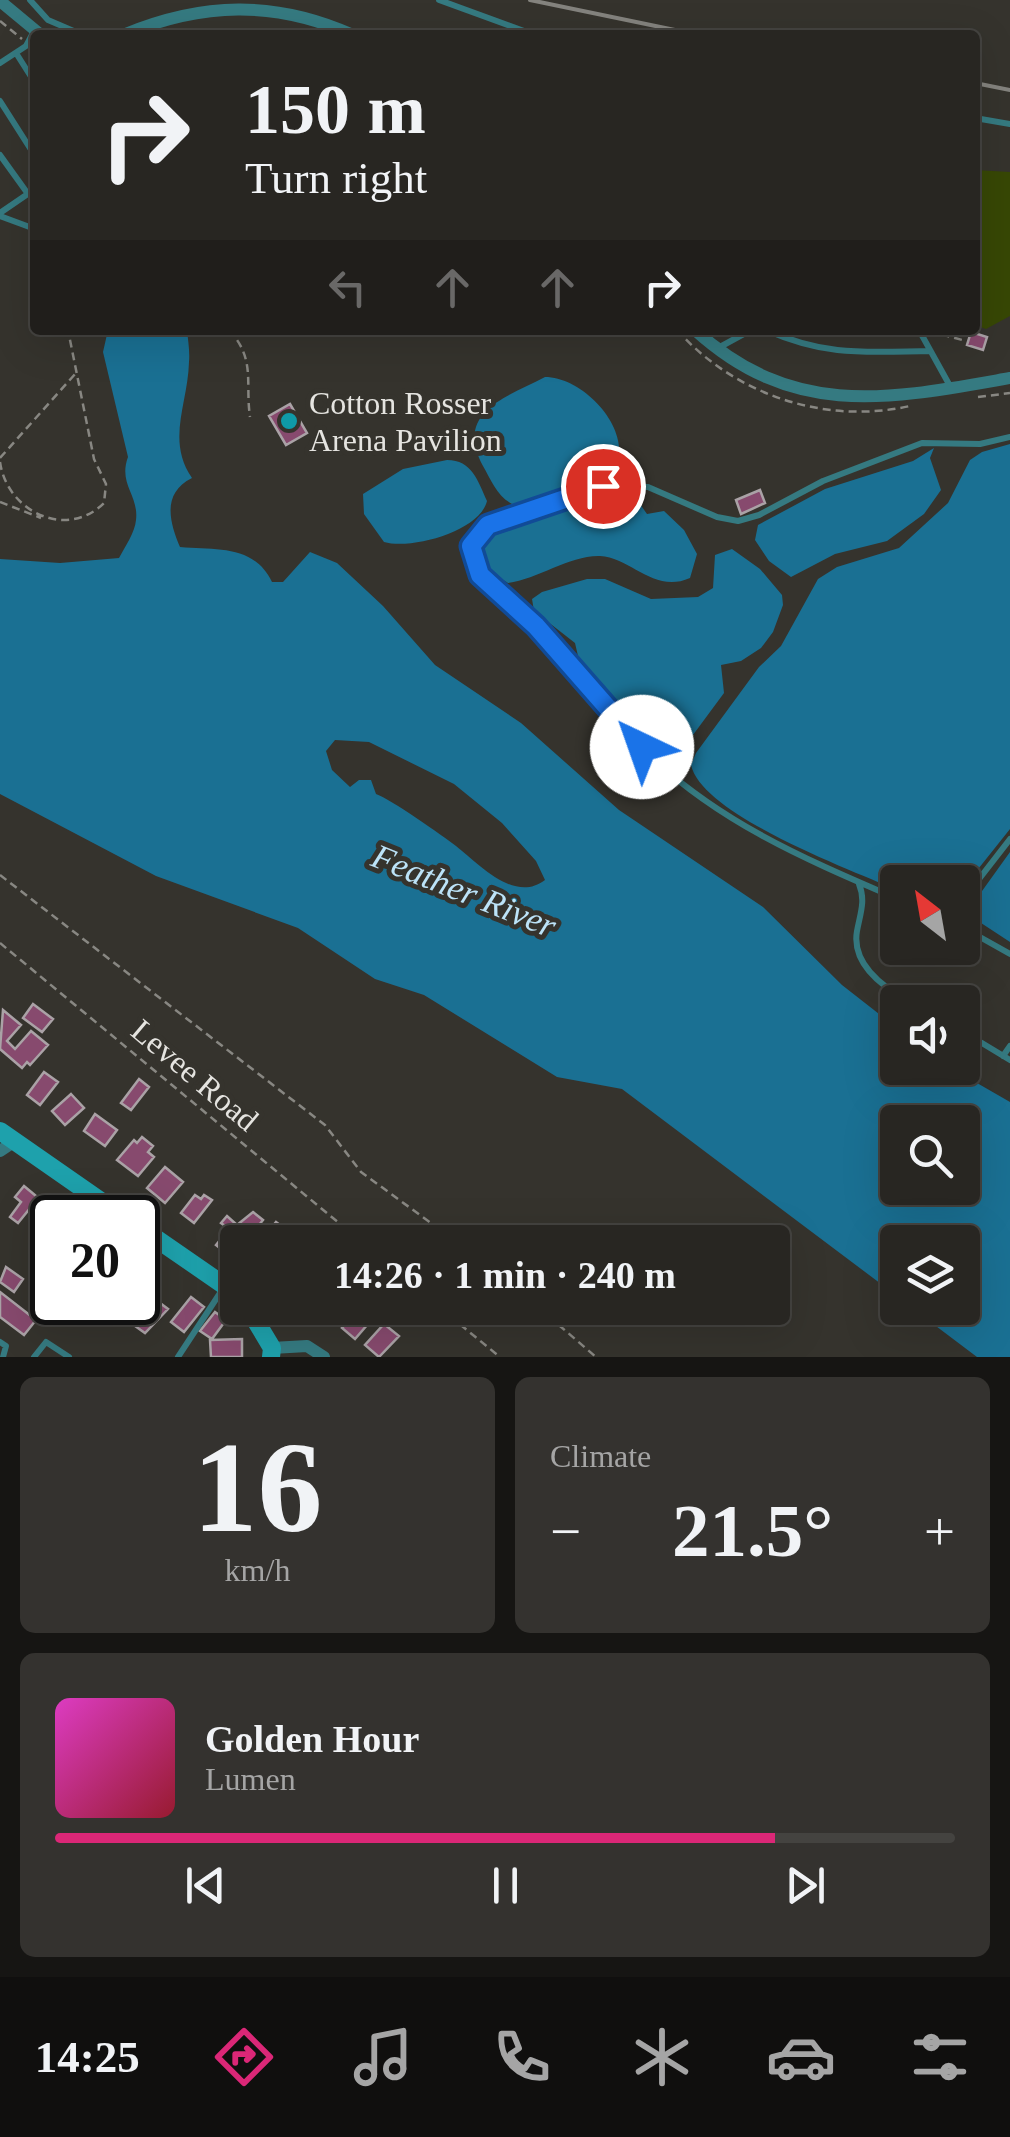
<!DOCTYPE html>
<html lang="en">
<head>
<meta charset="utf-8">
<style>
	:root { --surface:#282622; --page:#34322f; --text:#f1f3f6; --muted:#a5a5a5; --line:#444340; --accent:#db2777 }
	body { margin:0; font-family:"Times New Roman",serif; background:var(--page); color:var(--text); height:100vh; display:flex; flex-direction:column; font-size:38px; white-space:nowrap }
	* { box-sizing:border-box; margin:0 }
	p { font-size:32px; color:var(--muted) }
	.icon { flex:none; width:55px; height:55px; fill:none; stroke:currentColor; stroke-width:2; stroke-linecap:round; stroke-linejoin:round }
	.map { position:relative; height:1357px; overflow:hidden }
	.panel { display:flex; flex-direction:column; gap:20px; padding:20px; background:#161513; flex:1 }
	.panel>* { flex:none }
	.hud { position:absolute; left:30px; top:30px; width:950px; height:305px; border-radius:10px; box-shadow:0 10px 40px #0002,0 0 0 2px var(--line); background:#282622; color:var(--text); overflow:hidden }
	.needle { width:65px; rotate:329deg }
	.fabs { position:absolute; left:880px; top:865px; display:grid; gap:20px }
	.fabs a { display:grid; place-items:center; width:100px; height:100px; border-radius:10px; background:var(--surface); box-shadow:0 10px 40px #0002,0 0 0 2px var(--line); font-size:50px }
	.speed { position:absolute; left:30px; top:1195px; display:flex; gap:20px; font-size:50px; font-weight:700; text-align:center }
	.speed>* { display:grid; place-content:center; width:130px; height:130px; border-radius:50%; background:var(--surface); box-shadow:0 10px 40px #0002,0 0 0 2px var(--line); line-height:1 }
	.speed .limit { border:5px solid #111; border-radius:15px; background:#fff; color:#111 }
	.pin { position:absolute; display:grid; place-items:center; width:85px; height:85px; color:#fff; margin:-42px; border:5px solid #fff; border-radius:50%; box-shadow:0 2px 10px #0007 }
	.me { position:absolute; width:110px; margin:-55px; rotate:318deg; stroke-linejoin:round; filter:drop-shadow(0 0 8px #0008) }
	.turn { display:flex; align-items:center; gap:35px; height:210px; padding:0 50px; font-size:45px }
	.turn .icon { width:130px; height:130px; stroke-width:2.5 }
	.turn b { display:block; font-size:70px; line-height:85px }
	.lanes { display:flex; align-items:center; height:95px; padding:0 50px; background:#0003; justify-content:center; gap:50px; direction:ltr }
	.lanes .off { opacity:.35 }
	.big { font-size:75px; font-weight:600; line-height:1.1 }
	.panel .card { flex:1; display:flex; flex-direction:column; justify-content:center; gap:15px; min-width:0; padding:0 35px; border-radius:15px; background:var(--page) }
	.panel .dial { align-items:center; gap:0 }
	.dial b { font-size:130px; line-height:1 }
	.song { display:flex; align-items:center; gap:30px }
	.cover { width:120px; height:120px; border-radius:15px; background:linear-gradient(135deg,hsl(310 70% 55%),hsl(350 70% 35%)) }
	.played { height:10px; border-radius:5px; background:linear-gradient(90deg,var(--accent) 80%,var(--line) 80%) }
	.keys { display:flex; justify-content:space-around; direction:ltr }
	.heat { display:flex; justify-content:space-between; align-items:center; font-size:55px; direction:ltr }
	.panel .tiles { flex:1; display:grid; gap:20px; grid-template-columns:1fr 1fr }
	.card:last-child { grid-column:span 2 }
	.trip { position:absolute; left:220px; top:1225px; width:570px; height:100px; border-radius:10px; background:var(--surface); box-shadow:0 10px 40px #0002,0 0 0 2px var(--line); font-weight:600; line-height:100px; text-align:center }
	.tab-bar { display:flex; height:160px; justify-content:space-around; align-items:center; background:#100f0e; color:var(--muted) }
	.tab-bar .icon { width:70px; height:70px }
	.tab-bar .on { color:var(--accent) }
	.tab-bar b { font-size:45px; color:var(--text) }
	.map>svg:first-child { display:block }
	.green { fill:#374705 }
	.water { fill:#1a7093; fill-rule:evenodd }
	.building { fill:#874a6e; stroke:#aaa2a6; stroke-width:2.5 }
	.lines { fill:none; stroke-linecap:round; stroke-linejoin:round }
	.path { stroke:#888782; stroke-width:2.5; stroke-dasharray:8 5; stroke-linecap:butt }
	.service { stroke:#357a81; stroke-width:6 }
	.minor { stroke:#357a81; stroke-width:12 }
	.secondary { stroke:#1ea1ac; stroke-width:18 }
	.rail { stroke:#84837e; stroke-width:4 }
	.route-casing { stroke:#114b97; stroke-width:25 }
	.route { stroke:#1a73e8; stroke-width:18 }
	.culture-dot { fill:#0f9aa8; stroke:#35332d; stroke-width:4 }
	.labels { text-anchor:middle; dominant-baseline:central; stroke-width:10; stroke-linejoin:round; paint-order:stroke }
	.poi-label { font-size:32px; fill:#e5e4e0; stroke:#35332d; text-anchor:start }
	.street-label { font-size:32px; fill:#e5e4e0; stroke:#35332d }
	.water-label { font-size:35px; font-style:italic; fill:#bce3f8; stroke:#35332d }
</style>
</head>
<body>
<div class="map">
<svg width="1010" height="1357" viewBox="0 0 1010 1357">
	<rect width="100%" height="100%" fill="#35332d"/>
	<!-- green -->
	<path class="green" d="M975,170L1010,172V316L986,329L975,325Z"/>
	<!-- water -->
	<path class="water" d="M108,330H187C188,340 190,352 189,362C188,404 166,440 192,478C162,493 169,521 180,547C218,550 254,545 272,582H283L310,552L337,563L383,606L435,665L521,723L619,810L763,907L842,985L897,1028L898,1068H951L1010,1102V1357H977L912,1308H962V1242H898L897,1296L622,1089L557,1077L424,995L375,979L298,928L156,876L0,794V559L60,563L119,558C125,547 135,532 136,520C139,495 118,484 128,457L103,352ZM335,740L369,742L454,784L502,823L536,861L545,880C514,904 478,863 456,846C443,836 389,798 376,794L371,780H359L350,787L332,770L326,751ZM962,1122V1188H898V1122Z
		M545,377C580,377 624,420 619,457C604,478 538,505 512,504C497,496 491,480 483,466C454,412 505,398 545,377Z
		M1010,444V829L963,888L962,882H898L897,890C851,870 702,815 691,765L696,753L759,667L781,646L818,579L837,567L899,548L948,503L970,460L982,452Z
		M934,448L930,458L941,490L924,514L887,541L835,554L791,577L769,561L755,540L758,525L825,489L913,461Z
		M447,460C472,460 478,481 487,501C480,531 412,550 384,542L364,514L363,494L403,469Z
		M627,493L635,497L647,514L664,511L684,530L697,554L690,578C654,594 632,558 600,556C570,555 538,579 508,583L495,575L484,561C483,553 483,544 489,538C503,522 605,494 627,493Z
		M732,549L760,569L782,595L783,605L773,632L761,648L741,661L721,665L724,693L673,762L614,704L578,656L575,643L534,611L532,599L542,592L587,579H605L651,599L698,597L713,588L715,555Z
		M1010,852V942L978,921L972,905Z"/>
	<!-- building -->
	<path class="building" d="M971,332L987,337L983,350L967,345Z
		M290,404L307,433L286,445L269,416Z
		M760,490L765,503L741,514L736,500Z
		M33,1004L53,1019L42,1032L23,1018Z
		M3,1010L21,1025L7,1041L15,1049L31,1031L48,1045L30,1065L27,1062L22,1068L0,1049Z
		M44,1072L58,1082L40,1105L27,1095Z
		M139,1079L149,1087L131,1110L121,1103Z
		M71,1094L84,1108L65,1125L52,1111Z
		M95,1114L117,1130L105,1146L84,1131Z
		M142,1137L153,1146L148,1152L154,1157L138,1176L117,1160L134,1140L137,1143Z
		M165,1167L183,1182L165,1203L147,1188Z
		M24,1186L42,1201L35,1210L31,1207L18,1223L10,1217L21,1202L15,1197Z
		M195,1195L201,1199L204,1195L212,1200L194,1223L181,1213Z
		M48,1204L62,1215L52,1218L48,1234L33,1223Z
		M253,1212L263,1220L255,1230L251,1227L229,1255L216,1245L229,1229L221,1223L227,1216L237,1225Z
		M276,1222L293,1235L286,1242H260Z
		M6,1267L23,1279L14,1292L0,1282Z
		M0,1292L36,1320L24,1335L0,1317Z
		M148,1294L168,1309L145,1333L135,1326L139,1320L132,1315Z
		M191,1297L204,1307L184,1332L171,1322Z
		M360,1308L374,1317L355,1339L342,1328Z
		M215,1312L226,1320L212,1339L200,1331Z
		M384,1324L399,1336L379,1357L365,1345Z
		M242,1339V1357H211L210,1340Z"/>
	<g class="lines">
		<!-- path -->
		<path class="path" d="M0,21L22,39
			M229,330C256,359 245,382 250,417
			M677,330C735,395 825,425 910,406
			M929,331L966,341
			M978,397L1010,393
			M0,458L76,373
			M0,462C7,512 67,540 104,503L106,484L94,459L68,330
			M0,502L41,518
			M0,875L325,1125L361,1172L457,1242
			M0,943L362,1242
			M440,1308L500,1357
			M539,1308L596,1357"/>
		<!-- service -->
		<path class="service" d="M30,0L48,20L83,35
			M439,0L535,35
			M16,53L35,83
			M0,63L26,46L34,31
			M0,101L35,156
			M975,118L1010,124
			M0,155L28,194
			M0,213L35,189
			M0,216L35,229
			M766,330C827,357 866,352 930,351
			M919,330L950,386
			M718,348L751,330
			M859,884C866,901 860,914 857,931C851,965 884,988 910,1002
			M898,899C805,859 715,821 642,748C605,709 574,665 537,626C514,603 472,581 471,546L488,525L603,486L648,487L717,517L738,521L759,515L823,481L922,443L980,444L1010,437
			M962,901L1010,839
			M962,927L1010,954
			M962,1031L1010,1060
			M1003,1056L1010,1046
			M0,1342L6,1346L3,1357
			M34,1357L46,1342L69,1357
			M178,1357L224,1287"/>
		<!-- minor -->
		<path class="minor" d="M0,1L41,35
			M123,35C202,2 275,0 353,35
			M695,330C794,420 890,399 1010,378
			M0,1151L15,1141
			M272,1348L307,1346L324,1357"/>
		<!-- secondary -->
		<path class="secondary" d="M0,1131L125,1218
			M138,1226L238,1295
			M248,1308L272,1348L271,1357"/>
		<!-- rail -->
		<path class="rail" d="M530,0L699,35
			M975,83L1010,90"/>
	</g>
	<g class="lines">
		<defs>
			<path id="route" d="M603,486L488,525L471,546L480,575L536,626L642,747"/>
		</defs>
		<!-- route casing -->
		<use href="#route" class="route-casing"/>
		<!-- route -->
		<use href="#route" class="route"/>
	</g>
	<!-- markers -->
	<circle class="culture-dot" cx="289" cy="421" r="10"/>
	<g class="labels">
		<!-- poi labels -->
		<g class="poi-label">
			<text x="309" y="403">Cotton Rosser<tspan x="309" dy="37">Arena Pavilion</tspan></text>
		</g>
		<!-- street labels -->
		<g class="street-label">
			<text transform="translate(195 1075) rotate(40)">Levee Road</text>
		</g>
		<!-- water labels -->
		<g class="water-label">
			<text transform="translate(464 891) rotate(22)">Feather River</text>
		</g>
	</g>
</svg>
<div class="fabs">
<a><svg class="needle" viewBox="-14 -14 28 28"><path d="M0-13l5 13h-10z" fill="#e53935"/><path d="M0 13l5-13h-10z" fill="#a5a5a5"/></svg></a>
<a><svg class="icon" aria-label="sound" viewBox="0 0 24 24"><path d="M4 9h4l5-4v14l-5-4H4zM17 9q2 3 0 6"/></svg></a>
<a><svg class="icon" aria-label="search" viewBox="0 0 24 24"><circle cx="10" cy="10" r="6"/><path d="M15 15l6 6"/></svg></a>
<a><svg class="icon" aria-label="layers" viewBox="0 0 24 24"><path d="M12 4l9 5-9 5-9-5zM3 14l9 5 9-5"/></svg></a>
</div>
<div class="speed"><div class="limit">20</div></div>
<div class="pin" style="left:603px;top:486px;background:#d93025"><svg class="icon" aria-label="arrive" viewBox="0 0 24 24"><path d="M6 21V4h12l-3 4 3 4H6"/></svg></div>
<svg class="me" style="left:642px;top:747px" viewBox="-20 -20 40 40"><circle r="19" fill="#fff"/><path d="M0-13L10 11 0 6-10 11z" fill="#1a73e8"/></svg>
<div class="trip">14:26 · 1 min · 240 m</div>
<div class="hud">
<div class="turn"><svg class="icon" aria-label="right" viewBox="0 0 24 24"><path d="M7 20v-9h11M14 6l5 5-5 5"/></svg><div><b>150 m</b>Turn right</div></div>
<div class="lanes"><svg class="icon off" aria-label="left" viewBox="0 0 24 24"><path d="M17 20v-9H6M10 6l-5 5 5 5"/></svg><svg class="icon off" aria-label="ahead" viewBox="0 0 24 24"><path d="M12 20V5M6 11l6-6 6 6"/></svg><svg class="icon off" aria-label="ahead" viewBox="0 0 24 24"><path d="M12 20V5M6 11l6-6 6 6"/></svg><svg class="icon" aria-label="right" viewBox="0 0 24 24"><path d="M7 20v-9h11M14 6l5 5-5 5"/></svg></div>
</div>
</div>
<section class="panel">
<div class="tiles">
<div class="card dial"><b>16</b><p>km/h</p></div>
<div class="card"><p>Climate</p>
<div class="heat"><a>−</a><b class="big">21.5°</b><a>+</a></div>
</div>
<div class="card">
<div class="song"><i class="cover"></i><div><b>Golden Hour</b><p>Lumen</p></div></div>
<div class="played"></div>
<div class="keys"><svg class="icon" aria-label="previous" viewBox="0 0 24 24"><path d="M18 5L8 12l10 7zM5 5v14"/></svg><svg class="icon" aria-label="pause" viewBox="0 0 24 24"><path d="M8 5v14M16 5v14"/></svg><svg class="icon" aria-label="next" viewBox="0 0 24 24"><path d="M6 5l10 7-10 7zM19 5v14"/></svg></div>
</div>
</div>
</section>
<nav class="tab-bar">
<b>14:25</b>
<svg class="icon on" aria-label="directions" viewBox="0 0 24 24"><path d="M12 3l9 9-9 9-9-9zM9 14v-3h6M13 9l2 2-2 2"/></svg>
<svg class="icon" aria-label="music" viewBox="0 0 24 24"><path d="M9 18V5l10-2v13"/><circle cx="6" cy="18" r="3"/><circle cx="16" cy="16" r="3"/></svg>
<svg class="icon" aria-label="phone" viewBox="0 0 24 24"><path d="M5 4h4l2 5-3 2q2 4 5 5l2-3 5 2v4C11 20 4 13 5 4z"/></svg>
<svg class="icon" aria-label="climate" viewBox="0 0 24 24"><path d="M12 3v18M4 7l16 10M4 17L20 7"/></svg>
<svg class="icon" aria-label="car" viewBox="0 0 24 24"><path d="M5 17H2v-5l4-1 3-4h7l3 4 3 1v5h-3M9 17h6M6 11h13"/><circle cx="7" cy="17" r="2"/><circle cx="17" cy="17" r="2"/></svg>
<svg class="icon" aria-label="filters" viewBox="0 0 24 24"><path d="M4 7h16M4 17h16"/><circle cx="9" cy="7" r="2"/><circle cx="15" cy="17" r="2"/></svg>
</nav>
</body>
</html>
